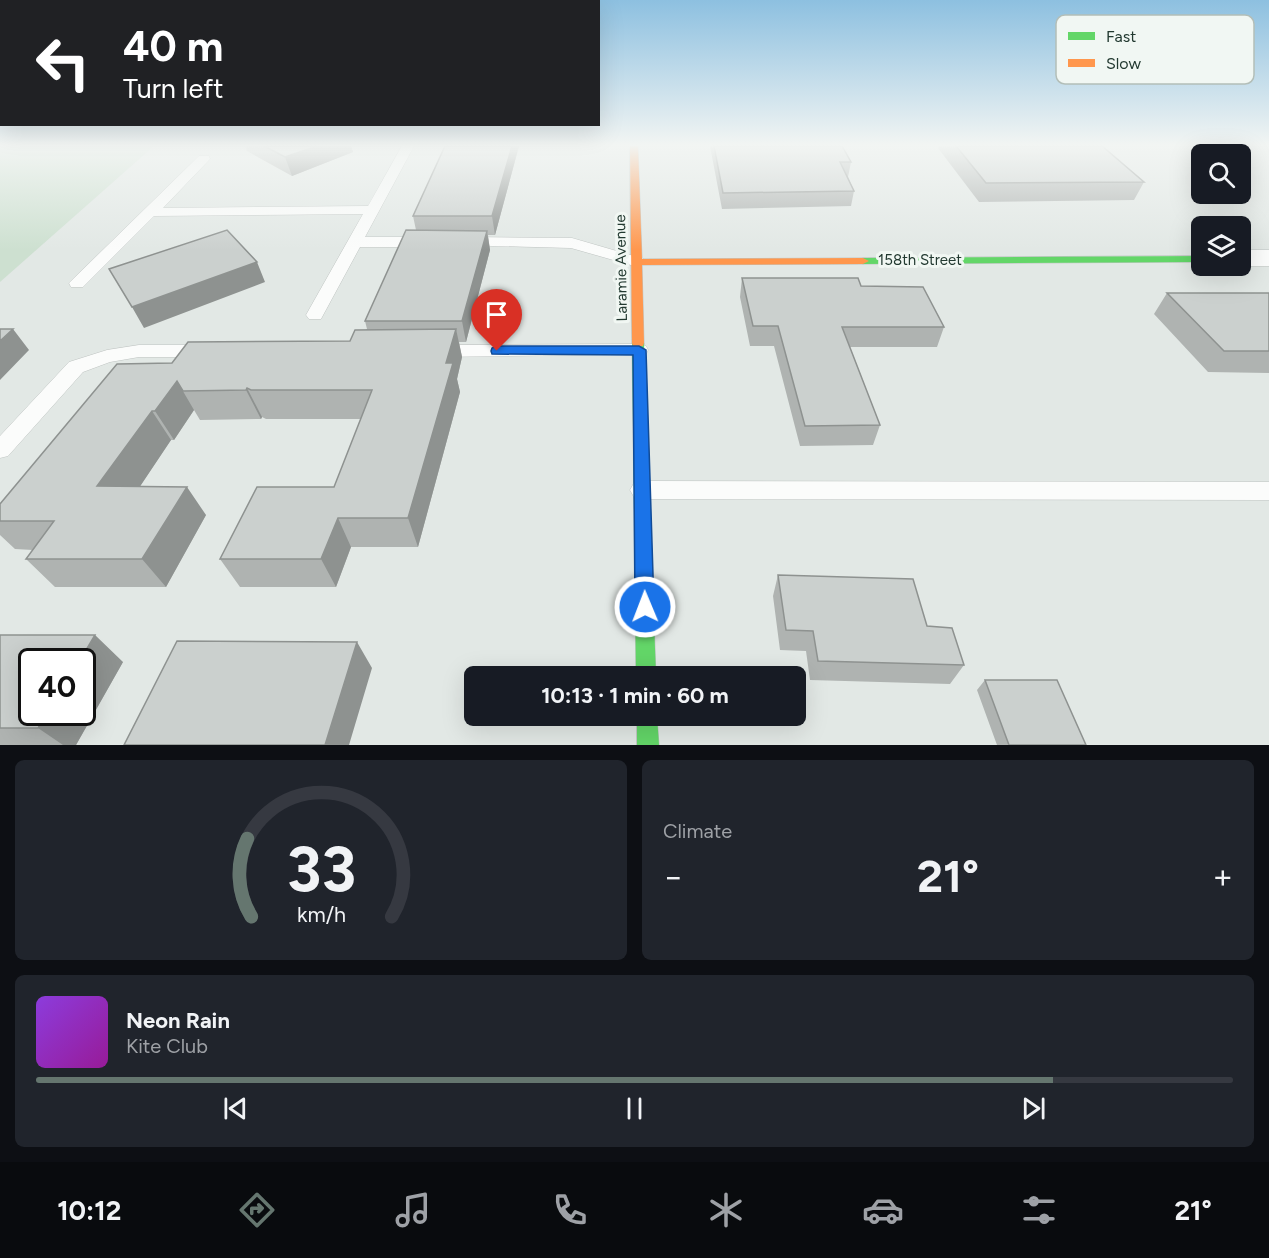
<!DOCTYPE html>
<html lang="en">
<head>
<meta charset="utf-8">
<style>
	:root { --surface:#171b24; --page:#20242c; --text:#f1f3f6; --muted:#9ea1a6; --line:#363941; --accent:#65766f }
	body { margin:0; font-family:Figtree,sans-serif; background:var(--page); color:var(--text); height:100vh; display:flex; flex-direction:column; font-size:22px; white-space:nowrap }
	* { box-sizing:border-box; margin:0 }
	p { font-size:20px; color:var(--muted) }
	.icon { flex:none; width:33px; height:33px; fill:none; stroke:currentColor; stroke-width:2; stroke-linecap:round; stroke-linejoin:round }
	.map { position:relative; height:745px; overflow:hidden }
	.drawer { display:flex; flex-direction:column; gap:15px; padding:15px; background:#0d0f14; flex:1 }
	.drawer>* { flex:none }
	.top-card { position:absolute; left:0px; top:0px; width:600px; height:126px; box-shadow:0 6px 24px #0002; background:#202124; color:#fff; overflow:hidden }
	.tools { position:absolute; left:1191px; top:144px; display:grid; gap:12px }
	.tools a { display:grid; place-items:center; width:60px; height:60px; border-radius:9px; background:var(--surface); box-shadow:0 6px 24px #0002; font-size:30px }
	.speed { position:absolute; left:18px; top:648px; display:flex; gap:12px; font-size:30px; font-weight:700; text-align:center }
	.speed>* { display:grid; place-content:center; width:78px; height:78px; border-radius:50%; background:var(--surface); box-shadow:0 6px 24px #0002; line-height:1 }
	.speed .limit { border:3px solid #111; border-radius:9px; background:#fff; color:#111 }
	.pin { position:absolute; display:grid; place-items:center; width:51px; height:51px; color:#fff; margin:-62px -26px; border-radius:50% 50% 50% 0; rotate:-45deg; box-shadow:0 0 6px #0007 }
	.pin .icon { rotate:45deg }
	.me { position:absolute; width:66px; margin:-33px; rotate:359deg; stroke-linejoin:round; filter:drop-shadow(0 0 4px #0008) }
	.turn { display:flex; align-items:center; gap:21px; height:126px; padding:0 24px; font-size:27px }
	.turn .icon { width:78px; height:78px; stroke-width:2.5 }
	.turn b { display:block; font-size:42px; line-height:51px }
	.big { font-size:45px; font-weight:700; line-height:1.1 }
	.drawer .tile { flex:1; display:flex; flex-direction:column; justify-content:center; gap:9px; min-width:0; padding:0 21px; border-radius:9px; background:var(--page) }
	.drawer .dial { align-items:center; gap:0 }
	.dial svg { height:156px; overflow:visible; fill:none; stroke:var(--line); stroke-width:7; stroke-linecap:round; text-anchor:middle }
	.dial text { fill:var(--text); stroke:none }
	.song { display:flex; align-items:center; gap:18px }
	.cover { width:72px; height:72px; border-radius:9px; background:linear-gradient(135deg,hsl(270 70% 55%),hsl(300 70% 35%)) }
	.played { height:6px; border-radius:3px; background:linear-gradient(90deg,var(--accent) 85%,var(--line) 85%) }
	.keys { display:flex; justify-content:space-around; direction:ltr }
	.heat { display:flex; justify-content:space-between; align-items:center; font-size:33px; direction:ltr }
	.drawer .tiles { flex:1; display:grid; gap:15px; grid-template-columns:1fr 1fr }
	.tile:last-child { grid-column:span 2 }
	.trip { position:absolute; left:464px; top:666px; width:342px; height:60px; border-radius:9px; background:var(--surface); box-shadow:0 6px 24px #0002; font-weight:700; line-height:60px; text-align:center }
	.tabs { display:flex; height:96px; justify-content:space-around; align-items:center; background:#090b0e; color:var(--muted) }
	.tabs .icon { width:42px; height:42px }
	.tabs .active { color:var(--accent) }
	.tabs b { font-size:27px; color:var(--text) }
	.map>svg:first-child { display:block }
	.green { fill:#cde0d0 }
	.lines { fill:none; stroke-linecap:round; stroke-linejoin:round }
	.lane-casing { stroke:#bfc4c2; stroke-width:1 }
	.street-casing { stroke:#bfc4c2; stroke-width:1 }
	.fast-casing { stroke:#bfc5c2; stroke-width:1 }
	.slow-casing { stroke:#bfc5c2; stroke-width:1 }
	.lane { fill:#fbfcfb; fill-rule:evenodd }
	.street { fill:#fbfcfb; fill-rule:evenodd }
	.fast { fill:#63d668; fill-rule:evenodd }
	.slow { fill:#ff974d; fill-rule:evenodd }
	.wall { fill:#afb3b1 }
	.shaded-wall { fill:#8e9290 }
	.building { fill:#cbd0ce; stroke:#8e9290; stroke-width:1.5 }
	.route { fill:#1a73e8; stroke:#114b97; stroke-width:1.5 }
	.labels { text-anchor:middle; dominant-baseline:central; stroke-width:6; stroke-linejoin:round; paint-order:stroke }
	.street-label { font-size:15px; fill:#223930; stroke:#f1f7f3 }
	.key { fill:#f1f7f3; stroke:#b3beb8; stroke-width:1.5 }
	.key-label { font-size:16px; fill:#223930 }
</style>
</head>
<body>
<div class="map">
<svg width="1269" height="745" viewBox="0 0 1269 745">
	<rect width="100%" height="100%" fill="#e2e8e5"/>
	<!-- green -->
	<path class="green" d="M0,146H154L0,282Z"/>
	<g class="lines">
		<defs>
			<path id="lane" d="M402,146H414L365,237H428L436,242L428,247H360L321,319H309L306,315L363,214L154,216L83,287H71L69,283L199,156H209L210,159L163,208L368,206Z
				M463,237L572,238L644,259L646,262L638,267L571,248L458,245L455,242L458,239Z
				M639,344L646,346L648,350L646,354L435,357L428,355L426,351L428,347L435,345Z
				M139,345H208L215,347L217,351L215,355L208,357H139L110,362L83,372L8,456L0,458V436L69,362L107,350Z
				M642,481L1269,482V500L642,499L634,497L630,490L634,483Z"/>
			<path id="street" d="M1240,250H1269V266H1238H1240Z"/>
			<path id="fast" d="M1202,256V262L863,264L857,261L863,258Z
				M638,339L644,343L656,676H636L632,343Z
				M637,716H657L659,745H637Z"/>
			<path id="slow" d="M630,146H638L642,259L863,258L869,261L863,264L642,265L644,343L643,346H633L632,343Z"/>
		</defs>
		<!-- lane casing -->
		<use href="#lane" class="lane-casing"/>
		<!-- street casing -->
		<use href="#street" class="street-casing"/>
		<!-- fast casing -->
		<use href="#fast" class="fast-casing"/>
		<!-- slow casing -->
		<use href="#slow" class="slow-casing"/>
		<!-- lane -->
		<use href="#lane" class="lane"/>
		<!-- street -->
		<use href="#street" class="street"/>
		<!-- fast -->
		<use href="#fast" class="fast"/>
		<!-- slow -->
		<use href="#slow" class="slow"/>
	</g>
	<!-- wall -->
	<path class="wall" d="M245,146H351L353,152L292,176L247,151Z
		M445,146H519L495,235H488L490,250L466,342H459L462,357L457,379L460,392L418,547H351L336,587H240L220,559L334,487L361,419H266L262,417L261,419L200,420L194,410L174,440H171L140,486L206,515L166,587H55L26,559L33,550L15,549L0,535V504L172,363L350,341L367,329L365,321L416,230L413,216Z
		M710,146H842L851,162L848,177L854,191L851,206L722,209Z
		M938,146H1102L1144,182L1134,200L979,202L938,148Z
		M742,278L861,286L944,327L937,347H850L880,425L873,445L800,446L774,346H750L740,297Z
		M1167,293H1269V373L1208,372L1154,314Z
		M778,575L927,626L964,665L950,684L810,680L806,651L780,650L773,596Z
		M0,635L123,662L76,745H0Z
		M985,680L1086,745H997L977,690Z"/>
	<!-- shaded-wall -->
	<path class="shaded-wall" d="M317,146H351L353,152L292,176L285,157Z
		M512,146H519L495,235L492,216Z
		M487,231L490,250L466,342L462,321Z
		M257,262L265,282L144,328L132,307Z
		M13,329L29,350L0,380V341Z
		M456,329L462,357L457,379L460,392L418,547L408,518L446,363Z
		M177,381L194,410L174,440L155,411Z
		M247,388L262,417L261,419L246,390Z
		M152,411L171,440L121,515L97,486Z
		M187,487L206,515L166,587L142,559Z
		M338,518L351,547L336,587L321,559Z
		M95,635L123,662L76,745H63L38,728L47,712H82V662H79Z
		M357,642L372,668L349,745H325Z"/>
	<!-- building -->
	<path class="building" d="M264,146H317L285,157Z
		M445,146H512L492,216H413Z
		M714,146H842L851,162H840L854,191L723,193Z
		M956,146H1102L1144,182L986,183Z
		M227,230L257,262L132,307L109,269Z
		M406,230L487,231L462,321H365Z
		M742,278H858L861,286L923,287L944,327H842L880,425L805,426L778,326H753Z
		M1167,293H1269V351H1224Z
		M0,329H13L0,341Z
		M456,329L446,363H453L408,518H338L321,559H220L257,487H334L372,390H251L247,388L246,390L183,391L177,381L155,411H152L97,486L187,487L142,559H26L54,521H0V504L117,364L172,363L188,342L350,341L355,330Z
		M778,575L913,579L927,626L952,628L964,665L818,661L813,631L786,630Z
		M0,635H95L79,662H32V712H47L38,728H0Z
		M177,641L357,642L325,745H124Z
		M985,680H1057L1086,745H1009Z"/>
	<!-- sky -->
	<linearGradient id="sky" x2="0" y2="1"><stop stop-color="#8dc0e0"/><stop offset="0.58" stop-color="#f2f5f3"/><stop offset="1" stop-color="#f2f5f3" stop-opacity="0"/></linearGradient>
	<rect width="1269" height="250" fill="url(#sky)"/>
	<!-- route -->
	<path class="route" d="M497,346H639L646,350L654,607L651,613L645,615L638,613L635,607L633,355L492,354L491,351L492,348Z"/>
	<g class="labels">
		<!-- street labels -->
		<g class="street-label">
			<text x="920" y="260">158th Street</text>
			<text transform="translate(621 268) rotate(-91)">Laramie Avenue</text>
		</g>
	</g>
	<!-- legend -->
	<rect x="1056" y="15" width="198" height="69" rx="9" class="key"/>
	<rect x="1068" y="32" width="27" height="8" fill="#63d668"/>
	<rect x="1068" y="59" width="27" height="8" fill="#ff974d"/>
	<g class="key-label">
		<text x="1106" y="42">Fast</text>
		<text x="1106" y="69">Slow</text>
	</g>
</svg>
<div class="tools">
<a><svg class="icon" aria-label="search" viewBox="0 0 24 24"><circle cx="10" cy="10" r="6"/><path d="M15 15l6 6"/></svg></a>
<a><svg class="icon" aria-label="layers" viewBox="0 0 24 24"><path d="M12 4l9 5-9 5-9-5zM3 14l9 5 9-5"/></svg></a>
</div>
<div class="speed"><div class="limit">40</div></div>
<div class="pin" style="left:497px;top:351px;background:#d93025"><svg class="icon" aria-label="arrive" viewBox="0 0 24 24"><path d="M6 21V4h12l-3 4 3 4H6"/></svg></div>
<svg class="me" style="left:645px;top:607px" viewBox="-20 -20 40 40"><circle r="17" fill="#1a73e8" stroke="#fff" stroke-width="3"/><path d="M0-11L8 9 0 5-8 9z" fill="#fff"/></svg>
<div class="trip">10:13 · 1 min · 60 m</div>
<div class="top-card">
<div class="turn"><svg class="icon" aria-label="left" viewBox="0 0 24 24"><path d="M17 20v-9H6M10 6l-5 5 5 5"/></svg><div><b>40 m</b>Turn left</div></div>
</div>
</div>
<section class="drawer">
<div class="tiles">
<div class="tile dial"><svg viewBox="0 0 100 80">
<path d="M14 69A42 42 0 1 1 86 69"/>
<path d="M14 69A42 42 0 0 1 12 29" stroke="#65766f"/>
<text x="50" y="56" font-size="32" font-weight="700">33</text>
<text x="50" y="72" font-size="11">km/h</text>
</svg></div>
<div class="tile"><p>Climate</p>
<div class="heat"><a>−</a><b class="big">21°</b><a>+</a></div>
</div>
<div class="tile">
<div class="song"><i class="cover"></i><div><b>Neon Rain</b><p>Kite Club</p></div></div>
<div class="played"></div>
<div class="keys"><svg class="icon" aria-label="previous" viewBox="0 0 24 24"><path d="M18 5L8 12l10 7zM5 5v14"/></svg><svg class="icon" aria-label="pause" viewBox="0 0 24 24"><path d="M8 5v14M16 5v14"/></svg><svg class="icon" aria-label="next" viewBox="0 0 24 24"><path d="M6 5l10 7-10 7zM19 5v14"/></svg></div>
</div>
</div>
</section>
<nav class="tabs">
<b>10:12</b>
<svg class="icon active" aria-label="directions" viewBox="0 0 24 24"><path d="M12 3l9 9-9 9-9-9zM9 14v-3h6M13 9l2 2-2 2"/></svg>
<svg class="icon" aria-label="music" viewBox="0 0 24 24"><path d="M9 18V5l10-2v13"/><circle cx="6" cy="18" r="3"/><circle cx="16" cy="16" r="3"/></svg>
<svg class="icon" aria-label="phone" viewBox="0 0 24 24"><path d="M5 4h4l2 5-3 2q2 4 5 5l2-3 5 2v4C11 20 4 13 5 4z"/></svg>
<svg class="icon" aria-label="climate" viewBox="0 0 24 24"><path d="M12 3v18M4 7l16 10M4 17L20 7"/></svg>
<svg class="icon" aria-label="car" viewBox="0 0 24 24"><path d="M5 17H2v-5l4-1 3-4h7l3 4 3 1v5h-3M9 17h6M6 11h13"/><circle cx="7" cy="17" r="2"/><circle cx="17" cy="17" r="2"/></svg>
<svg class="icon" aria-label="filters" viewBox="0 0 24 24"><path d="M4 7h16M4 17h16"/><circle cx="9" cy="7" r="2"/><circle cx="15" cy="17" r="2"/></svg>
<b>21°</b>
</nav>
</body>
</html>
